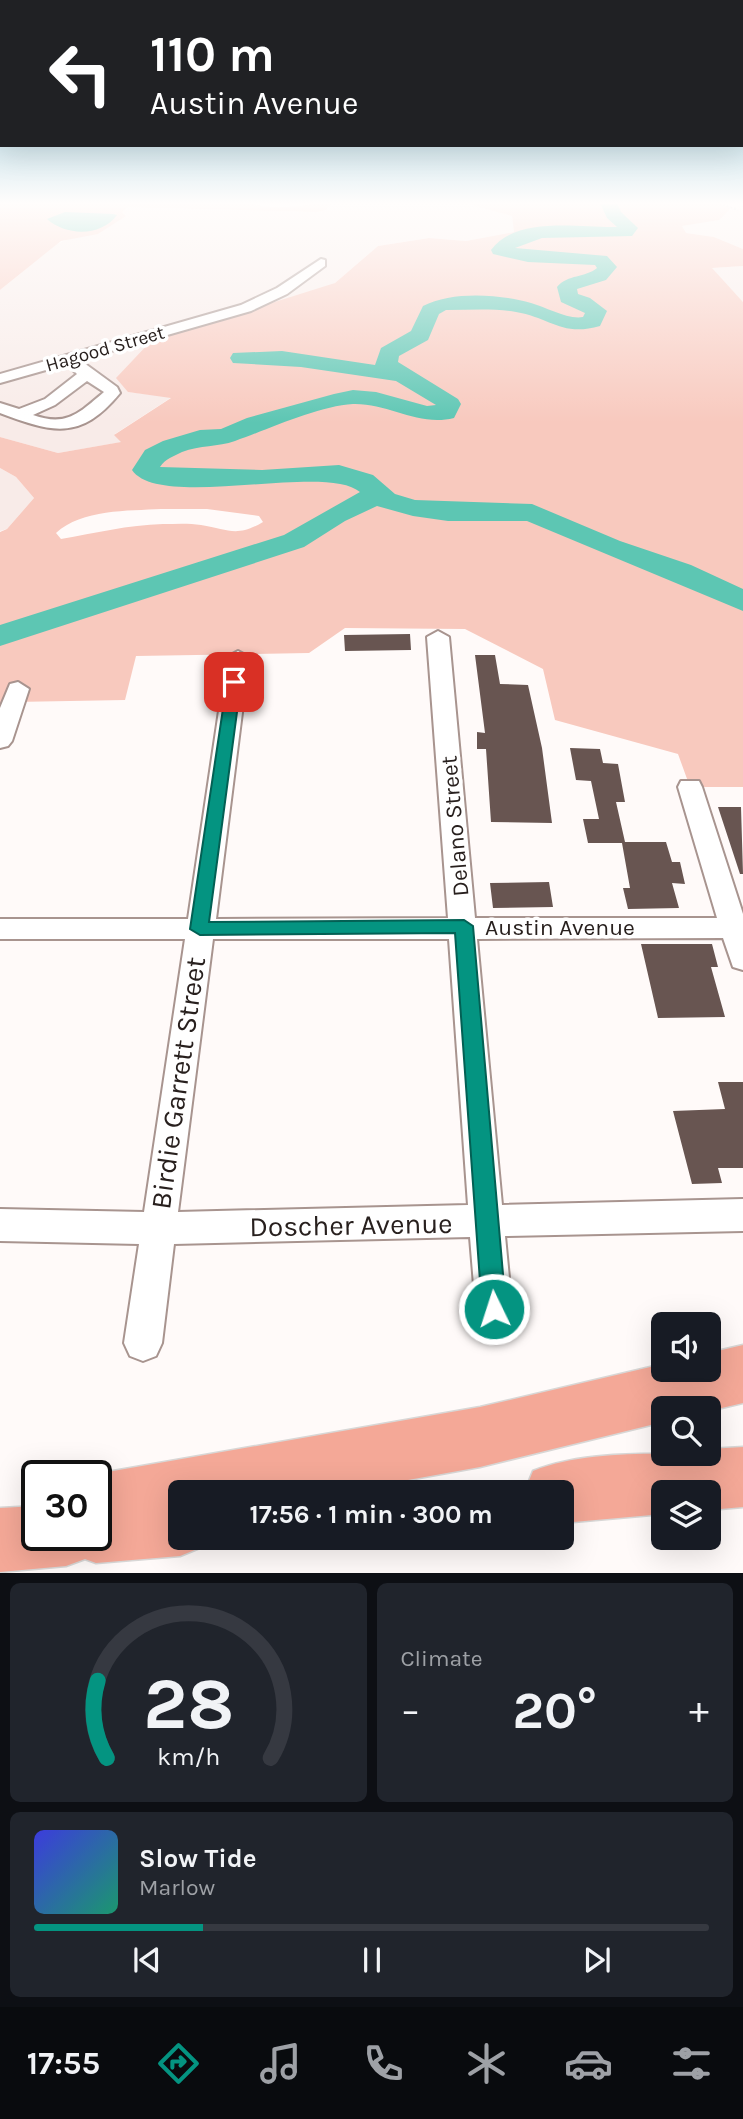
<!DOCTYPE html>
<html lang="en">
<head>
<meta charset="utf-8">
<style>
	:root { --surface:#171b24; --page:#20242c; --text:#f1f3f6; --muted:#9ea1a6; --line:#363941; --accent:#049481 }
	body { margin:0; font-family:Karla,sans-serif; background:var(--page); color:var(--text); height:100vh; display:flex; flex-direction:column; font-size:26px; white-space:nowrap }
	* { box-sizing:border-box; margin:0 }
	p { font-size:23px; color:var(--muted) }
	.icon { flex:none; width:38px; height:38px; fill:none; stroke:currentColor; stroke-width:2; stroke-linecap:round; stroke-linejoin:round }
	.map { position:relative; height:1573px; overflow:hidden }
	.side { display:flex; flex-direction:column; gap:10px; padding:10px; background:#0d0f14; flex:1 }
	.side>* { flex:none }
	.banner { position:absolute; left:0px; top:0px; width:744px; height:147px; box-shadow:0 7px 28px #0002; background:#202124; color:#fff; overflow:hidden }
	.fabs { position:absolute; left:651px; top:1312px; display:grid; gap:14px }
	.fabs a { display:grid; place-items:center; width:70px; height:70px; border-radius:10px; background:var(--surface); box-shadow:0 7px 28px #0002; font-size:35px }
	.speed { position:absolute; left:21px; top:1460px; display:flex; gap:14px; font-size:35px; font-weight:700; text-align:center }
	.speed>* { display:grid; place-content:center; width:91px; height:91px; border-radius:50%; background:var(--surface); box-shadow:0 7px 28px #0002; line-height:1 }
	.speed .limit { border:4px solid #111; border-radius:10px; background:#fff; color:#111 }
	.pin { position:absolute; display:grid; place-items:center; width:60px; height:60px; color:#fff; margin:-30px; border-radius:14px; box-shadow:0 4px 10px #0006 }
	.me { position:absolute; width:77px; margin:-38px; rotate:356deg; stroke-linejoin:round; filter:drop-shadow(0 0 5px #0008) }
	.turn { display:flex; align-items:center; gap:24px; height:147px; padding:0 35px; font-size:32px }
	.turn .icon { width:91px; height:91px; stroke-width:2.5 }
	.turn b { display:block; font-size:49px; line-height:60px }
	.big { font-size:52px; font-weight:700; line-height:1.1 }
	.side .card { flex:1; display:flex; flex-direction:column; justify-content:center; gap:10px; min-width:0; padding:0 24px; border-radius:10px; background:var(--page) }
	.side .dial { align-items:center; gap:0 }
	.dial svg { height:182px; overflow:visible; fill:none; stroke:var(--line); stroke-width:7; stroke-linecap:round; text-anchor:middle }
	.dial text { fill:var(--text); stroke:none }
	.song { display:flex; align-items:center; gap:21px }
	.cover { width:84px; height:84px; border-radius:10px; background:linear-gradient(135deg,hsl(240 70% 55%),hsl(160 70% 35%)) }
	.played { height:7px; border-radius:4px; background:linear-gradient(90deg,var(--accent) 25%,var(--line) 25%) }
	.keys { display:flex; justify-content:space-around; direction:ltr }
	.heat { display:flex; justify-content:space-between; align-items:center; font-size:38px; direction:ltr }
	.side .tiles { flex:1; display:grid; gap:10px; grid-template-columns:1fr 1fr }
	.card:last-child { grid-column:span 2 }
	.trip { position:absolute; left:168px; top:1480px; width:406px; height:70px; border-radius:10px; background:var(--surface); box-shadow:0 7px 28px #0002; font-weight:700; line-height:70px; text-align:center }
	.tabs { display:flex; height:112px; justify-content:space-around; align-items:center; background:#090b0e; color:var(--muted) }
	.tabs .icon { width:49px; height:49px }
	.tabs .active { color:var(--accent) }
	.tabs b { font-size:32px; color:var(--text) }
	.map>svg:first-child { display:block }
	.built { fill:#f8ebe8 }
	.green { fill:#f8c9be; fill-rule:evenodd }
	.water { fill:#5dc6b3 }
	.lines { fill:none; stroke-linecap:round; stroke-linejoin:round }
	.stream { stroke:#5dc6b3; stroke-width:5 }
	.river { fill:#5dc6b3; fill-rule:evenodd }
	.building { fill:#685551 }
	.minor-casing { stroke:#a8948f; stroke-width:4 }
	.highway-casing { stroke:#d8d7d6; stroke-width:3 }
	.path { stroke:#b9b3b1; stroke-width:2; stroke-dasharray:2 2; stroke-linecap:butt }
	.minor { fill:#fff; fill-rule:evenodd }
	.highway { fill:#f4a897; fill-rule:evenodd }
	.route { fill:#049481; stroke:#036054; stroke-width:2 }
	.labels { text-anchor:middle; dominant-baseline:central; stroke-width:7; stroke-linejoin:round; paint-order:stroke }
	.far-street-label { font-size:19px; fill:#28201e; stroke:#fff }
	.street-label { font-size:23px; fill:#28201e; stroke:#fff }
	.near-street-label { font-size:28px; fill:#28201e; stroke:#fff }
</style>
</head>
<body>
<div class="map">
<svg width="743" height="1573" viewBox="0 0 743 1573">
	<rect width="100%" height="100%" fill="#fffaf9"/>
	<!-- built -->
	<path class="built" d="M332,203L468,204L512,216L514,232L466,241L429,238L378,246L335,283L128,392L172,397L115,434L122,442L58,453L0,437V290L57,244L77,235L98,234L126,215L122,212L127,207L317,212L326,210Z
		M743,206V249L714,237L685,233L681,226L718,220L732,207Z
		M743,266V302L711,268Z
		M0,468L16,477L34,498L7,529L0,531Z"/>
	<!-- green -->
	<path class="green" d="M0,203H251C279,213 303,203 332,203L326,210L317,212L128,207L122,212L126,216L98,234L61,241L0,290Z
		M449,203H712L732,207L719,220L682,226L686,233L714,237L743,249V266L712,268L743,302V787H690L678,754L555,720L543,669L465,629L345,628L309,653L136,656L125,700L14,702L0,741V532L7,529L34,498L16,477L0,468V437L58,453L121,442L114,435L171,398L128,392L116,378L151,341L335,283L378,246L429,238L466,241L514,232L512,216L468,204ZM161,509H207L259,516L263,522C236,538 228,529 201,525C189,523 175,524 163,524C128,525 95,533 61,539L56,533C82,509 128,511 161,509Z"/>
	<!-- water -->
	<path class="water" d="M65,212L113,214L117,215C101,237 66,236 47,219Z"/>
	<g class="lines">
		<!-- stream -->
		<path class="stream" d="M730,599L743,606"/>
		<!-- river -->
		<path class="river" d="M600,203H617L621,212L638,228L632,236L542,238L515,248L607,256L617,267L606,280L577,289L578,294L590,298L607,311L600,326C562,337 551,318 516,312C493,308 470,310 446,310L439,314L428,340L399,356L398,362L458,399L461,404L454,418C418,427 389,403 353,404C318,406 269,429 235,441C218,447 200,445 182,452C174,456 165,459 160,467L262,470L339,465L373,475L395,494L415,500L532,504L620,541L691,565L743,589V611L527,521H448L413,516L377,506L345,521L304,547L0,646V625L284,535L360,492C326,462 160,511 132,470L145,450L163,441L200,430L221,429L247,418L334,394L353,390L376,392L427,406L436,405L396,381L301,367L233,363L230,358L233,353L282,351L375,365L381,348L411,331L423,306C452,291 499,294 531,303C546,307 568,320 583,317L585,313L561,302L557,287C568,274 585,278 597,268L595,265L528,262L493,254L491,250C517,215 580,228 617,227L607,218Z"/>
	</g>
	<!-- building -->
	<path class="building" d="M410,634L411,650L345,651L344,635Z
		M475,655H495L500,684L528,685L542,748L552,823L491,822L486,749H477V732L485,733Z
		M570,748L600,749L603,763L618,764L625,802H616L625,842H666L672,862H680L685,884L672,883L679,908L628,909L623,888H630L622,843H588L583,819H599L591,781L576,780Z
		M718,807H741L743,874H740Z
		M549,882L553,907L493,908L490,883Z
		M641,944H712L718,967H711L725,1017L658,1018Z
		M718,1082H743V1168H718L722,1183L692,1184L673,1111L725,1109Z"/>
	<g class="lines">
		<defs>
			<path id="minor" d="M321,259L325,260V266L287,294L251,311L80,360L117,387L120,393C80,442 51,432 0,413V403L19,409L45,399L77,374L67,364L0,383V374L241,305L277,288ZM87,381L104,392C79,413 67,427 33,415L55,405Z
				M438,631L449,637L475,918H717L678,787L681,781H699L702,787L743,914V970L733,967L723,938L477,939L502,1205L743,1199V1231L505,1236L512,1309L507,1321L494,1327L481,1321L476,1309L470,1237L174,1244L162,1343L156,1356L143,1361L130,1356L124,1343L139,1244L0,1241V1209L144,1212L185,939H0V919H188L227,657L238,651L249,657L216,919L448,918L427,637ZM213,939H449L468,1205L178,1212Z
				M18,682L29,689L12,741L8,746L0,748V708L10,684Z"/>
			<path id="highway" d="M743,1345V1403L709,1411L663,1409V1422L480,1467L336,1493H180V1538H206L202,1547L180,1556L96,1563L85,1559L66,1566L0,1572V1508L37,1506V1535H96V1475H93L96,1474L480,1407L663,1364V1370H709V1353Z
				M743,1447V1507L709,1510V1493H663V1514L562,1523V1493H524L533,1471C584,1450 655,1454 709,1454V1449Z"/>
		</defs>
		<!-- minor casing -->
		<use href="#minor" class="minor-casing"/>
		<!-- highway casing -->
		<use href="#highway" class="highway-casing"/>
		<!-- path -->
		<path class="path" d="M719,203L738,210"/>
		<!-- minor -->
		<use href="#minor" class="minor"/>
		<!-- highway -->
		<use href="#highway" class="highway"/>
	</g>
	<!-- sky -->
	<linearGradient id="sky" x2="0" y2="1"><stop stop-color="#70bbd3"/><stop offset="0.48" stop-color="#fffdfc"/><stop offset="1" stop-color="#fffdfc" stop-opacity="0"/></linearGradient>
	<rect width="743" height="423" fill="url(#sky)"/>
	<!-- route -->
	<path class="route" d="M234,678L241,682L209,922L464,920L473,926L506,1309L503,1317L494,1320L486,1317L482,1309L455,933L200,935L190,929L227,682Z"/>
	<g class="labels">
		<!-- far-street labels -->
		<g class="far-street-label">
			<text transform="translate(105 349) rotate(-16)">Hagood Street</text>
		</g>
		<!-- street labels -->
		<g class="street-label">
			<text transform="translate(455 826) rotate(-95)">Delano Street</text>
			<text x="560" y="927">Austin Avenue</text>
		</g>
		<!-- near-street labels -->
		<g class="near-street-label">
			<text transform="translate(178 1083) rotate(-82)">Birdie Garrett Street</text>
			<text transform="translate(351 1225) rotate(-1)">Doscher Avenue</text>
		</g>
	</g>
</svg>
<div class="fabs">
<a><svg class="icon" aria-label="sound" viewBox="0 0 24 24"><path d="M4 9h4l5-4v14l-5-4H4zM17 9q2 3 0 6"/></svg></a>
<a><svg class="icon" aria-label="search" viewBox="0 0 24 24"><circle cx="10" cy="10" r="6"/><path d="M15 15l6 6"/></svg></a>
<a><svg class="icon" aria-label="layers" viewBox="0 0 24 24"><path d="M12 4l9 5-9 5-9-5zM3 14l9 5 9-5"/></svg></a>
</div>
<div class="speed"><div class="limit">30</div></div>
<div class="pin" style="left:234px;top:682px;background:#d93025"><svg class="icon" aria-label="arrive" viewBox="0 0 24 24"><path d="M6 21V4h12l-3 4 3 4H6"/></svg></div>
<svg class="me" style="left:494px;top:1309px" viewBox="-20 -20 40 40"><circle r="17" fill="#049481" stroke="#fff" stroke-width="3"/><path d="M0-11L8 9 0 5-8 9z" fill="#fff"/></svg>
<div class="trip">17:56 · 1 min · 300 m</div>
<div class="banner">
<div class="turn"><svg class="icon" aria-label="left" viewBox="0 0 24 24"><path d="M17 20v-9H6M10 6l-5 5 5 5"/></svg><div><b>110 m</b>Austin Avenue</div></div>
</div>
</div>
<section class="side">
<div class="tiles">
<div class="card dial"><svg viewBox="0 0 100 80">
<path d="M14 69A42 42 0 1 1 86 69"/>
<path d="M14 69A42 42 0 0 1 10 35" stroke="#049481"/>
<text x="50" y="56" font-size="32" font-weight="700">28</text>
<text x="50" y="72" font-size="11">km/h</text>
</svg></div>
<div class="card"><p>Climate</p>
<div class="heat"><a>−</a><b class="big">20°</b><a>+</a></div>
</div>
<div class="card">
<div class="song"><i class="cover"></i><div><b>Slow Tide</b><p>Marlow</p></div></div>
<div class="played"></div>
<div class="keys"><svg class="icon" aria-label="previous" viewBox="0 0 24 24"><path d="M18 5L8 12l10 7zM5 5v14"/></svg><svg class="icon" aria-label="pause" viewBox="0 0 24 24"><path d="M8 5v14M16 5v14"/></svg><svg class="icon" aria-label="next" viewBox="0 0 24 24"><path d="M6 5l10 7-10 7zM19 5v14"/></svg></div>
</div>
</div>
</section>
<nav class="tabs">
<b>17:55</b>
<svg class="icon active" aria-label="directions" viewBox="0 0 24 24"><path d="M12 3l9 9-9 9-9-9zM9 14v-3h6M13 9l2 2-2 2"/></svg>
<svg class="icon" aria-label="music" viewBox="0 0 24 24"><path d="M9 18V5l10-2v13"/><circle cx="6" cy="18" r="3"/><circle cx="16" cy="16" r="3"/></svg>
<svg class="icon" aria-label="phone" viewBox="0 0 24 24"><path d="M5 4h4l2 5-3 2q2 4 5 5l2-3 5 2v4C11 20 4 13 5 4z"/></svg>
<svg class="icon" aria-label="climate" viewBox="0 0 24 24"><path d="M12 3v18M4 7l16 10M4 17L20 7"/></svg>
<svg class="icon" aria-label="car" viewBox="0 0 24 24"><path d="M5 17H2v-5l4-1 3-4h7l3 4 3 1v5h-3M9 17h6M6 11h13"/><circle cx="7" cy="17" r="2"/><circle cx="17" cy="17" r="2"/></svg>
<svg class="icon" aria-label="filters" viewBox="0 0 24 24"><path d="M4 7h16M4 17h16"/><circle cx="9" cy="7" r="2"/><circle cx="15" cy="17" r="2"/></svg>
</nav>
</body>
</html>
